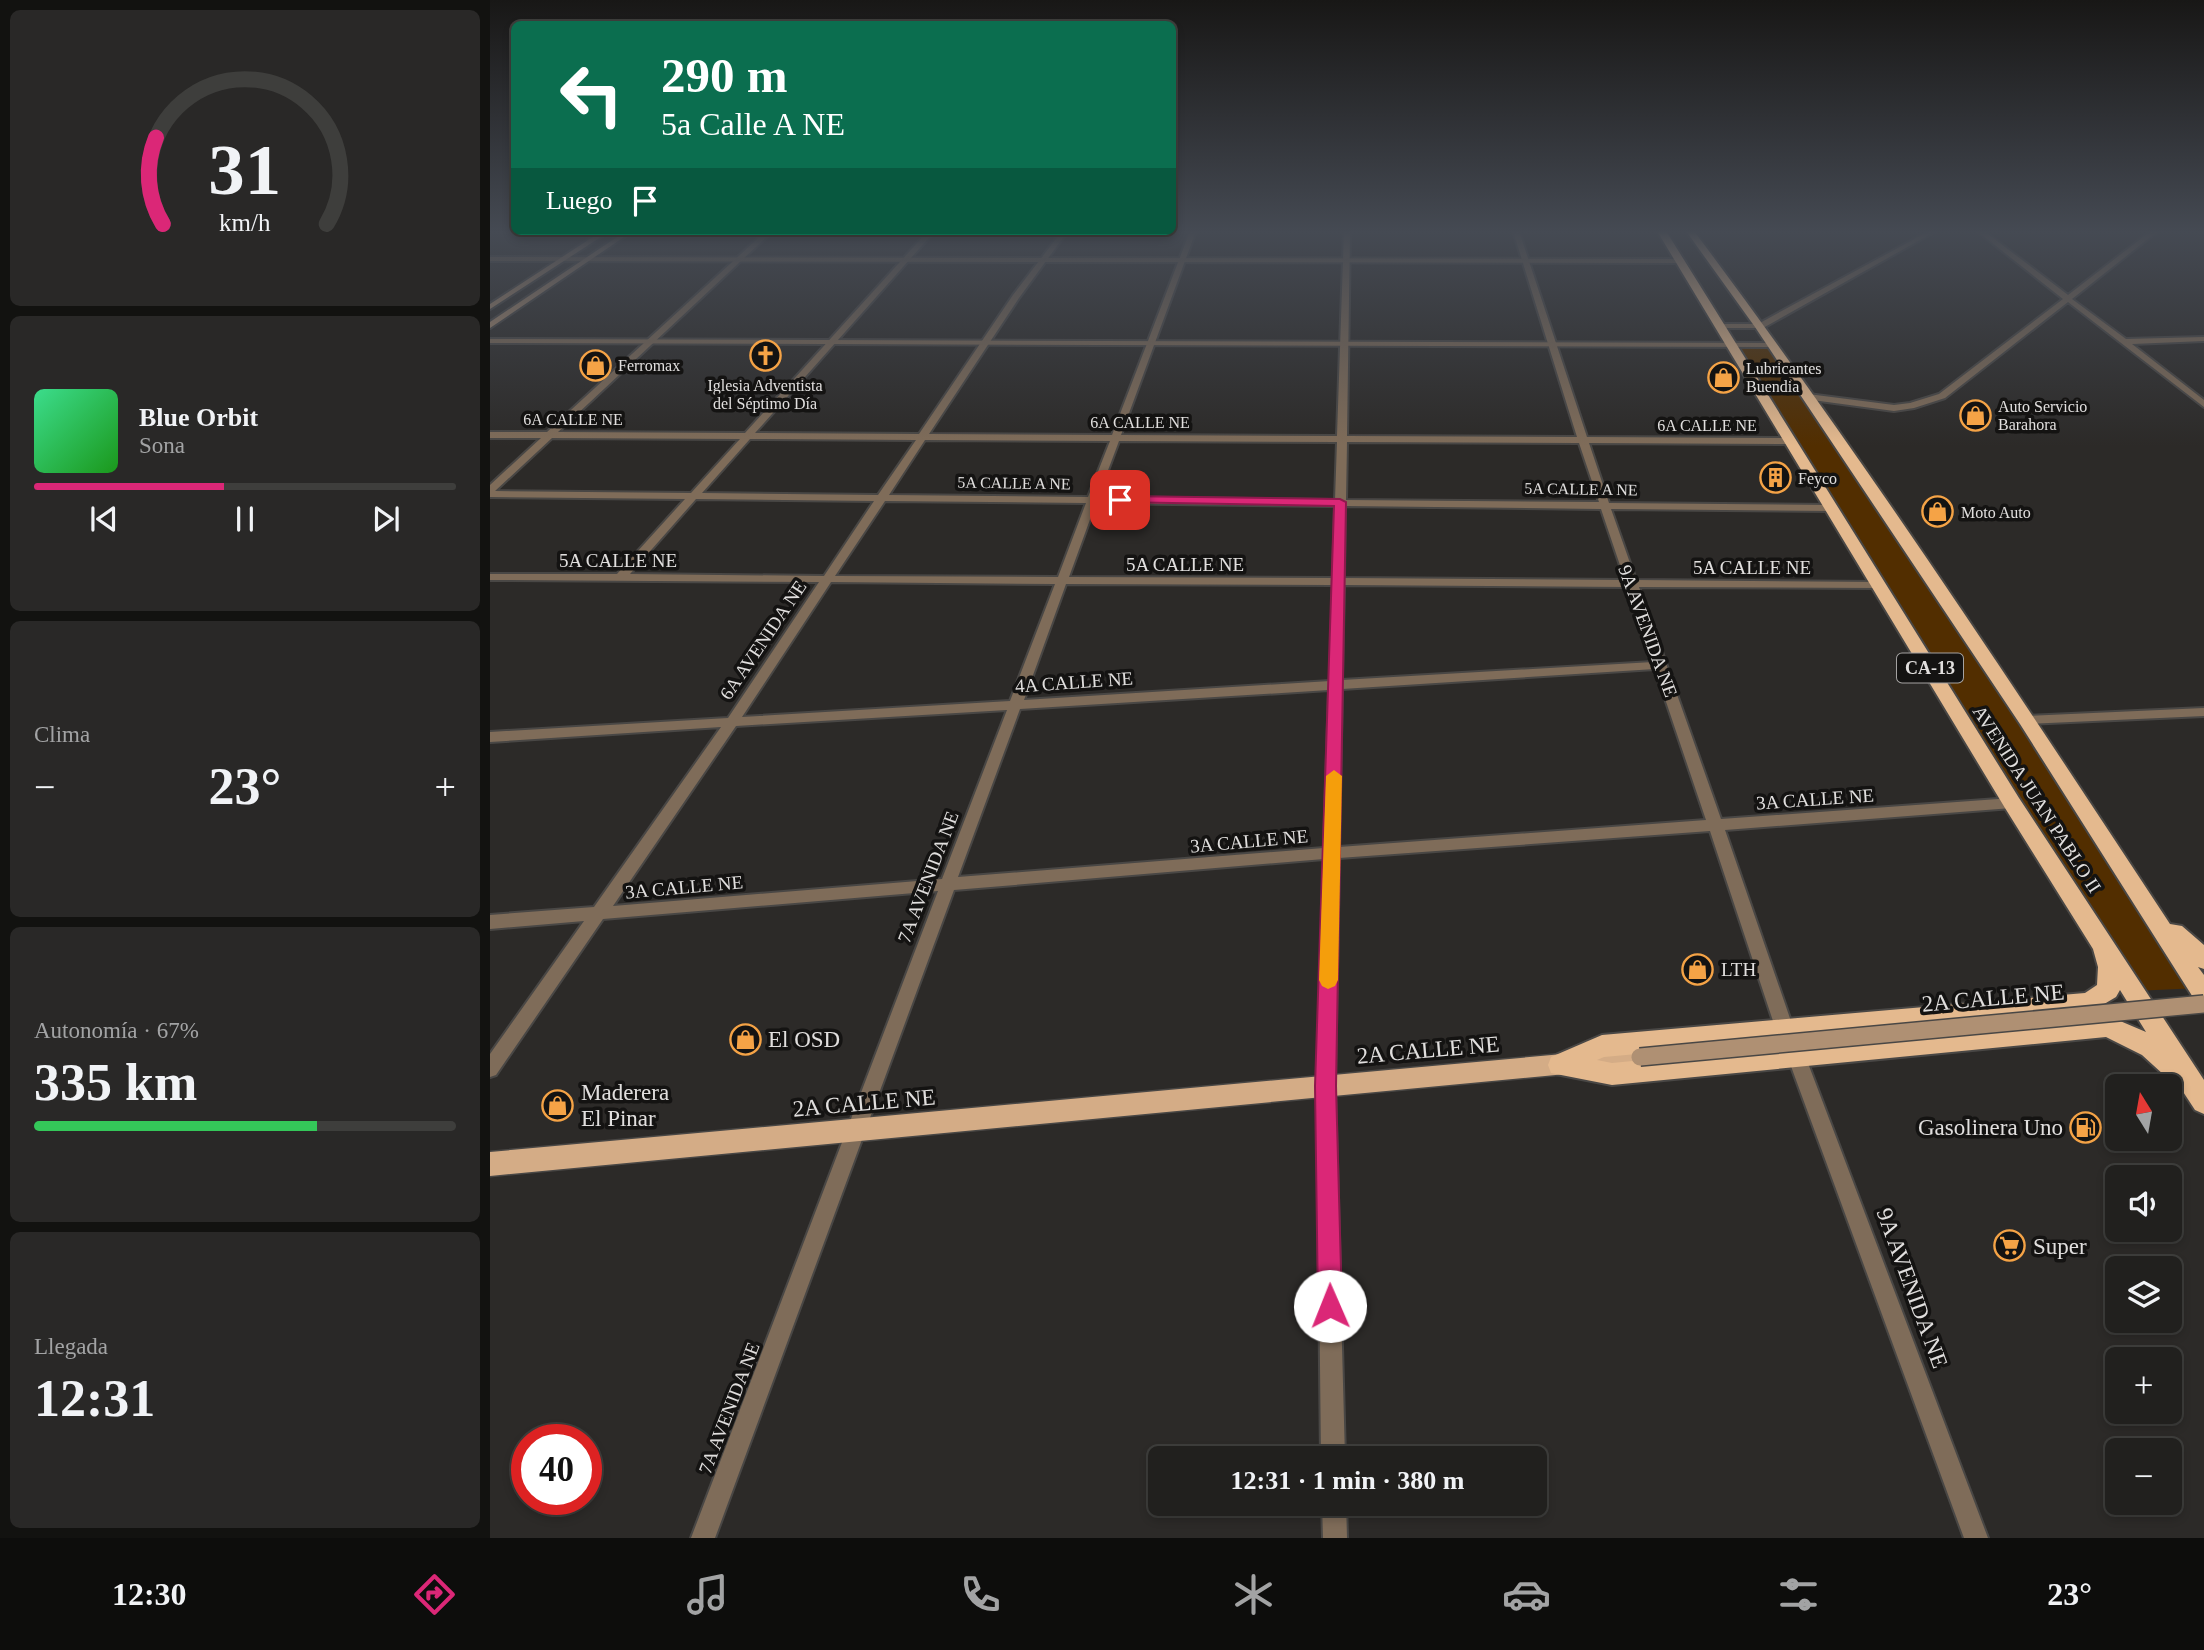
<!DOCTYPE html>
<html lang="es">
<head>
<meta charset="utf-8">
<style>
	:root { --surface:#21201e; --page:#292827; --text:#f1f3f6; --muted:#a2a3a4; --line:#3e3e3c; --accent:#db2777 }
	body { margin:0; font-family:"Times New Roman",serif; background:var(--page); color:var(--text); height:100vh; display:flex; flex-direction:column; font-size:26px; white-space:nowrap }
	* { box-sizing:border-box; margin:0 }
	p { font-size:23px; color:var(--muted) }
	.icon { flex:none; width:38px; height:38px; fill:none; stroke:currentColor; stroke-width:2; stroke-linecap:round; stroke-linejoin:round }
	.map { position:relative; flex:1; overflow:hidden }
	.drawer { display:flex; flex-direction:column; gap:10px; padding:10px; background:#121210; width:490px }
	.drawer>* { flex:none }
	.hud { position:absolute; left:21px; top:21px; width:665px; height:214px; border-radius:10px; box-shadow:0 4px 10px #0003,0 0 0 2px var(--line); background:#0b6e4f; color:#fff; overflow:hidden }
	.needle { width:46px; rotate:349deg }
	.fabs { position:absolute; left:1615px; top:1074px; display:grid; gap:14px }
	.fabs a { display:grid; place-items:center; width:77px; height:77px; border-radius:10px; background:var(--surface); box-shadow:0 4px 10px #0003,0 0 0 2px var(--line); font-size:35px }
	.speed { position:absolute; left:21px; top:1424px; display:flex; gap:14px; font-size:35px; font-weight:700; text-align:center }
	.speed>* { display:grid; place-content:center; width:91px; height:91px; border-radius:50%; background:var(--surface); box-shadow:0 4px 10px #0003,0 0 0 2px var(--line); line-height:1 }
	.speed .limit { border:10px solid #d22; background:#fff; color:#111 }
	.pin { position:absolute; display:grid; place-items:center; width:60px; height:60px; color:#fff; margin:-30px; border-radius:14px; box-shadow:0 4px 10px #0006 }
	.me { position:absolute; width:77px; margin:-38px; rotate:359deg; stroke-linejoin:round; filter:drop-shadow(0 0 5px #0008) }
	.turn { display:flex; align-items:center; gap:24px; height:147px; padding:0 35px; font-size:32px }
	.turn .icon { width:91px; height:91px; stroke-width:2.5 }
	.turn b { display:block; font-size:49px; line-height:60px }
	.then { display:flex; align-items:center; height:66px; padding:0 35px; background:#0003; gap:14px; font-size:26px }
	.big { font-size:52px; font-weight:800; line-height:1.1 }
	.drawer .tile { flex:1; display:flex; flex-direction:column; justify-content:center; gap:10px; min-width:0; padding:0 24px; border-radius:10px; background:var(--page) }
	.drawer .dial { align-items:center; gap:0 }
	.dial svg { height:182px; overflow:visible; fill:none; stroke:var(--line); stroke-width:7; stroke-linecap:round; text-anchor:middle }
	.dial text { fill:var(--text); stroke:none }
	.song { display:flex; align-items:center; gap:21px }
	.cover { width:84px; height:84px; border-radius:10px; background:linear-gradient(135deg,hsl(150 70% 55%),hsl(120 70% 35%)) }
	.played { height:7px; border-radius:4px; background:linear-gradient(90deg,var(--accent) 45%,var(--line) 45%) }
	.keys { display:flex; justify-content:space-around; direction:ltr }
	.heat { display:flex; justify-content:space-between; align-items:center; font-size:38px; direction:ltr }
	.charge { height:10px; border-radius:5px; background:linear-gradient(90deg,#34c759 67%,var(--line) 0) }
	.trip { position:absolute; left:658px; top:1446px; width:399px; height:70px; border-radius:10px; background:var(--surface); box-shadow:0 4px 10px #0003,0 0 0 2px var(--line); font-weight:800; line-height:70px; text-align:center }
	.tab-bar { display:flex; height:112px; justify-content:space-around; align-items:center; background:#0d0d0c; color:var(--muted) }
	.tab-bar .icon { width:49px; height:49px }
	.tab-bar .current { color:var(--accent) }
	.tab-bar b { font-size:32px; color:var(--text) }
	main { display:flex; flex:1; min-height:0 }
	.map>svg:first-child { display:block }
	.green { fill:#522e00 }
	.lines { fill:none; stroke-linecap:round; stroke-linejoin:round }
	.minor-casing { stroke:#494745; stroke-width:4 }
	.tertiary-casing { stroke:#494745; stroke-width:4 }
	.secondary-casing { stroke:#494745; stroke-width:4 }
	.primary-casing { stroke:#494745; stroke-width:3 }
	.trunk-casing { stroke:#494745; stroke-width:4 }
	.minor { fill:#7f6c59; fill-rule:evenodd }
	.tertiary { fill:#7f6c59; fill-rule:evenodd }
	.secondary { fill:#af9073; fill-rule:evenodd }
	.primary { fill:#d4ac86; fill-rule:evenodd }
	.trunk { fill:#e4b98e; fill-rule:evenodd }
	.secondary-bridge-casing { stroke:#494745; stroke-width:20; stroke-linecap:butt }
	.secondary-bridge { stroke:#af9073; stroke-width:17 }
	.route { fill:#db2777; stroke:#8e194d; stroke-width:2 }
	.slow { fill:#f59e0b }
	.labels { text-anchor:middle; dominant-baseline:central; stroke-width:7; stroke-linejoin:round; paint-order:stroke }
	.far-poi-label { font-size:16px; fill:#e1dfde; stroke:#141312; text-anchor:start }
	.far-street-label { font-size:16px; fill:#e1dfde; stroke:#141312 }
	.shield { fill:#141312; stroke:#a4a2a1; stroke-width:2 }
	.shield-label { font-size:18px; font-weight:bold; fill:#e1dfde }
	.street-label { font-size:19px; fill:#e1dfde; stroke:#141312 }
	.poi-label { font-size:19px; fill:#e1dfde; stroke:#141312; text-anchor:start }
	.near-street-label { font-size:23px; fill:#e1dfde; stroke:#141312 }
	.near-poi-label { font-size:23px; fill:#e1dfde; stroke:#141312; text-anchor:start }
</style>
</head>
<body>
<main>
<section class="drawer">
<div class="tile dial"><svg viewBox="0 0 100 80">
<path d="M14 69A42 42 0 1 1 86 69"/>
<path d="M14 69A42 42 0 0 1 11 31" stroke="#db2777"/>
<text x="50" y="56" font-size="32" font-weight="700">31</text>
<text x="50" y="72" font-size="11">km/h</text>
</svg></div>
<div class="tile">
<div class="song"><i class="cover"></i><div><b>Blue Orbit</b><p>Sona</p></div></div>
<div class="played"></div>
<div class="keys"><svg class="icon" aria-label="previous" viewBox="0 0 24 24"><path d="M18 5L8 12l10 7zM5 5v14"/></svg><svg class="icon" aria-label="pause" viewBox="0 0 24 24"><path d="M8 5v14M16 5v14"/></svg><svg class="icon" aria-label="next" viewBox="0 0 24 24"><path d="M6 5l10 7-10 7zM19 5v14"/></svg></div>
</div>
<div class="tile"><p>Clima</p>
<div class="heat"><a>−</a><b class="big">23°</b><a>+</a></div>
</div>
<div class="tile"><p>Autonomía · 67%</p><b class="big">335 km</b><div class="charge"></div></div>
<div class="tile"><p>Llegada</p><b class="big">12:31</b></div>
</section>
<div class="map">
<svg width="1714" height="1538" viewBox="0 0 1714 1538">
	<rect width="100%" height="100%" fill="#2c2a28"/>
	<!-- green -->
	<path class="green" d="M1242,345H1282L1710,988L1644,991Z"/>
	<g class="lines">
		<defs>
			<path id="minor" d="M276,231H283L68,432L255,433L438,231H445L265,433L429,434L523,295L572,231H578L529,298L439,434L622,435L700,231H706L631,435L847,436L854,231H860L857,436L1087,437L1023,231H1029L1097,437L1301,438L1306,441L1301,444L1099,443L1119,503L1341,505L1346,508L1341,511L1121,509L1146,580L1389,582L1395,585L1389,588L1149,587L1231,819L1522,798L1527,799L1529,803L1527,807L1522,808L1235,830L1304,1030L1301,1036L1295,1038L1289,1036L1286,1030L1220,831L849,858L845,1086L842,1092L836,1094L830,1092L827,1086L834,859L464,890L225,1538H201L448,891L113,919L6,1075L0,1077V1054L94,921L0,929V915L104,907L231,727L0,742V732L238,718L329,582L0,580V574H127L195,499L0,497V485L51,438H0V432H57ZM62,438L250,439L201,493L5,491ZM260,439L426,440L388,495L212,493ZM435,440L620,441L598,497L399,495ZM629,441L847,442L845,500L608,497ZM857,442L1089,443L1109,502L856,500ZM206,499L384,501L334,576L140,574ZM395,501L596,503L568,577L345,576ZM606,503L845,506L843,578L579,577ZM855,506L1111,509L1135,580L854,578ZM341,582L565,584L520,701L252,717ZM576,584L843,585L840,681L534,700ZM854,585L1137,587L1163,662L852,680ZM1165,669L1216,820L849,847L852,689ZM839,690L834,848L468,877L530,709ZM517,710L452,879L123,906L246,726Z
				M1439,231H1446L1273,328H1230L1226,326L1230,324H1268Z
				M1487,231H1494L1578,295L1661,231H1668L1582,299L1636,339L1714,337V341L1642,344L1714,400V407L1578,302L1455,398L1424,408L1404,411L1315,399V395L1318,394L1404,405L1420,403L1449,394L1573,299Z
				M1714,708V716L1536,724L1529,720L1536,716Z
				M1307,1050L1313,1052L1316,1058L1498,1538H1474L1298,1058L1301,1052Z"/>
			<path id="tertiary" d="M0,257L1191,259L1195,261L1191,263L0,261Z
				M0,339L1282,343L1286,345L1282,347L0,343Z
				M836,1078L842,1080L845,1086L855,1458H831L827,1086L830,1080Z
				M832,1503H856L857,1538H833Z"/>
			<path id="secondary" d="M112,231H120L0,309V304Z
				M136,231H143L0,328V322Z"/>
			<path id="primary" d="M1150,1047L1158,1050L1161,1057L1158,1064L1150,1067L0,1176V1152Z"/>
			<path id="trunk" d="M1167,231H1176L1529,798L1714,1080V1114L1705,1110L1684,1078L1674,1075L1652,1055L1616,1037L1122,1085L1061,1073L1058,1065L1061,1057L1112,1035L1595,993L1607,985L1608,967L1603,949L1515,808ZM1630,990L1656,1032L1616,1015L1122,1063L1107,1060L1114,1057L1599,1013L1626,997Z
				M1196,231H1204C1372,455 1526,690 1680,924L1692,926L1714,945V969L1708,967L1714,975V1005L1706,1002L1530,724L1265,327Z"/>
		</defs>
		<!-- minor casing -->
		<use href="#minor" class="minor-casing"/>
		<!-- tertiary casing -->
		<use href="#tertiary" class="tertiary-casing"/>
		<!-- secondary casing -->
		<use href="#secondary" class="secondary-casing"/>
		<!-- primary casing -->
		<use href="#primary" class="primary-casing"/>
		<!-- trunk casing -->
		<use href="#trunk" class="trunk-casing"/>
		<!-- minor -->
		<use href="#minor" class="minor"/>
		<!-- tertiary -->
		<use href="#tertiary" class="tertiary"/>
		<!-- secondary -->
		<use href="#secondary" class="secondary"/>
		<!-- primary -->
		<use href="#primary" class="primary"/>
		<!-- trunk -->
		<use href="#trunk" class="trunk"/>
		<defs>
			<path id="secondary-bridge" d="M1150,1057L1714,1004"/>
		</defs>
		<!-- secondary-bridge casing -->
		<use href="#secondary-bridge" class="secondary-bridge-casing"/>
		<!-- secondary-bridge -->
		<use href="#secondary-bridge" class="secondary-bridge"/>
	</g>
	<!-- sky -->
	<linearGradient id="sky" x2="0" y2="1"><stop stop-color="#181716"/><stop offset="0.52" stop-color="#454a53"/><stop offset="1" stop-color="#454a53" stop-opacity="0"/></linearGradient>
	<rect width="1714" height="446" fill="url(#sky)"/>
	<!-- route -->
	<path class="route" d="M630,496L850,499L856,502L846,1086L852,1306L849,1315L840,1318L831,1315L828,1306L825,1086L844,506L625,502V497Z"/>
	<!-- slow -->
	<path class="slow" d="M844,770L852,776L848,980L845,986L838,989L832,986L829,980L836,776Z"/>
	<!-- icons -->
	<defs>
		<symbol id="church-ring" viewBox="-11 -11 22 22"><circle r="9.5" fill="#141312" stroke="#f5a346" stroke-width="1.5"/><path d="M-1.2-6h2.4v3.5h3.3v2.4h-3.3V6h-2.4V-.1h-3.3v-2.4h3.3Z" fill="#f5a346"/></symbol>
		<symbol id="shop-ring" viewBox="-11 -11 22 22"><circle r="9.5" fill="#141312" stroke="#f5a346" stroke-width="1.5"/><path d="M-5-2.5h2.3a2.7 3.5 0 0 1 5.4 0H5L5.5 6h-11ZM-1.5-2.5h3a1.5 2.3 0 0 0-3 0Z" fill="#f5a346"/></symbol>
		<symbol id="building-ring" viewBox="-11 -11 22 22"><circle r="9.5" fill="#141312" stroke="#f5a346" stroke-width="1.5"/><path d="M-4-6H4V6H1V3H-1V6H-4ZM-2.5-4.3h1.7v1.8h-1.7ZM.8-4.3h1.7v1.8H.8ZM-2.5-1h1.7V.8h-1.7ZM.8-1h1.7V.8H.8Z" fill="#f5a346"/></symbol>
		<symbol id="fuel-ring" viewBox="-11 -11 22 22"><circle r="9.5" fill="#141312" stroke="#f5a346" stroke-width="1.5"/><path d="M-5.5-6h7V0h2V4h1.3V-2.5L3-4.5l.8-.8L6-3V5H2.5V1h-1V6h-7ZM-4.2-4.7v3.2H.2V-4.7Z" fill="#f5a346"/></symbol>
		<symbol id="supermarket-ring" viewBox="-11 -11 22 22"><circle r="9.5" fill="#141312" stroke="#f5a346" stroke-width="1.5"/><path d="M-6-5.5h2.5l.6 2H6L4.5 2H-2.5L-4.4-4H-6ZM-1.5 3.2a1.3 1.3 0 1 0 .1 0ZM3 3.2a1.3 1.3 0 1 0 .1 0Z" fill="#f5a346"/></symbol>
	</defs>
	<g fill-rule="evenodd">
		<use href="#church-ring" x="258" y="338" width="35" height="35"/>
		<use href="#shop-ring" x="88" y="348" width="35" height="35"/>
		<use href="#shop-ring" x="1216" y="360" width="35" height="35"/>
		<use href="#shop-ring" x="1468" y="398" width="35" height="35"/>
		<use href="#building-ring" x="1268" y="460" width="35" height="35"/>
		<use href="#shop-ring" x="1430" y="494" width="35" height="35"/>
		<use href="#shop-ring" x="1190" y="952" width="35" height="35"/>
		<use href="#shop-ring" x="238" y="1022" width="35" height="35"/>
		<use href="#shop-ring" x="50" y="1088" width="35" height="35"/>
		<use href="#fuel-ring" x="1578" y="1110" width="35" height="35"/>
		<use href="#supermarket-ring" x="1502" y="1228" width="35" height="35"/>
	</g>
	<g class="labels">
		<!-- far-poi labels -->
		<g class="far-poi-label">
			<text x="128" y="365">Ferromax</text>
			<text x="1256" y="368">Lubricantes<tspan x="1256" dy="18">Buendia</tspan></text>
			<text x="275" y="385" text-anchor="middle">Iglesia Adventista<tspan x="275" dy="18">del Séptimo Día</tspan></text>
			<text x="1508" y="406">Auto Servicio<tspan x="1508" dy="18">Barahora</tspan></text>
			<text x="1308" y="478">Feyco</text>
			<text x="1471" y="512">Moto Auto</text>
		</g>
		<!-- far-street labels -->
		<g class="far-street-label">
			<text x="83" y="419">6A CALLE NE</text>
			<text x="650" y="422">6A CALLE NE</text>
			<text x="1217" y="425">6A CALLE NE</text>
			<text transform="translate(524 483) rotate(1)">5A CALLE A NE</text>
			<text transform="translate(1091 489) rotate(1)">5A CALLE A NE</text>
		</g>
		<!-- shield labels -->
		<rect class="shield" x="1407" y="653.5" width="66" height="29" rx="5"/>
		<g class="shield-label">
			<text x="1440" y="668">CA-13</text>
		</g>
		<!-- street labels -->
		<g class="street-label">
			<text x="128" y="560">5A CALLE NE</text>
			<text x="695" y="564">5A CALLE NE</text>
			<text x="1262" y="567">5A CALLE NE</text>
			<text transform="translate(1158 631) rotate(70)">9A AVENIDA NE</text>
			<text transform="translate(273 640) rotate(-56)">6A AVENIDA NE</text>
			<text transform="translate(584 682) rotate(-4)">4A CALLE NE</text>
			<text transform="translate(1325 799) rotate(-4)">3A CALLE NE</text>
			<text transform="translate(1547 799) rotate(57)">AVENIDA JUAN PABLO II</text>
			<text transform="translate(759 841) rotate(-5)">3A CALLE NE</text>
			<text transform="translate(438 877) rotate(-69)">7A AVENIDA NE</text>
			<text transform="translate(194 887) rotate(-5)">3A CALLE NE</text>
			<text transform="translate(239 1408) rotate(-69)">7A AVENIDA NE</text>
		</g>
		<!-- poi labels -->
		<g class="poi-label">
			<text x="1231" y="969">LTH</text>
		</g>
		<!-- near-street labels -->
		<g class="near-street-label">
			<text transform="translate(1503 998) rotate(-5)">2A CALLE NE</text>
			<text transform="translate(938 1050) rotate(-5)">2A CALLE NE</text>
			<text transform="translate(374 1103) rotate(-5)">2A CALLE NE</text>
			<text transform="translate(1422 1288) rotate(70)">9A AVENIDA NE</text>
		</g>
		<!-- near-poi labels -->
		<g class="near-poi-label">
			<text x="278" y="1039">El OSD</text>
			<text x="91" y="1092">Maderera<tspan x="91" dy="26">El Pinar</tspan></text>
			<text x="1573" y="1127" text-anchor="end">Gasolinera Uno</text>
			<text x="1543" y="1246">Super</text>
		</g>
	</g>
</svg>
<div class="fabs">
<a><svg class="needle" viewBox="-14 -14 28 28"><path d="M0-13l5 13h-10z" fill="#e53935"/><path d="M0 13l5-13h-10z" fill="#a2a3a4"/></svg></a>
<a><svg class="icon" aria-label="sound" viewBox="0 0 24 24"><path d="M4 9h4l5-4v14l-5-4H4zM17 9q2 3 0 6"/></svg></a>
<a><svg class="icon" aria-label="layers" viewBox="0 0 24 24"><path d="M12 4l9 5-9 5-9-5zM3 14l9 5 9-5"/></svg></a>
<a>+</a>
<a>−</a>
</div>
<div class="speed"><div class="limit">40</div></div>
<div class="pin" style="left:630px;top:500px;background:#d93025"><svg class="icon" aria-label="arrive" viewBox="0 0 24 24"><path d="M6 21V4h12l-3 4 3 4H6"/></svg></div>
<svg class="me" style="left:840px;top:1306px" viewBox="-20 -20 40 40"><circle r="19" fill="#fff"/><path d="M0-13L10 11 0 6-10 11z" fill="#db2777"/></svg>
<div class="trip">12:31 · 1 min · 380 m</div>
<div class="hud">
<div class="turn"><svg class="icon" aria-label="left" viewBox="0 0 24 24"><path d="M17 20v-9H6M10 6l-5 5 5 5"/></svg><div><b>290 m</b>5a Calle A NE</div></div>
<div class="then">Luego<svg class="icon" aria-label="arrive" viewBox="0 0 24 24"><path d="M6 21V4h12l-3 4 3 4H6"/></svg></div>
</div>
</div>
</main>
<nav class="tab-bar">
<b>12:30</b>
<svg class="icon current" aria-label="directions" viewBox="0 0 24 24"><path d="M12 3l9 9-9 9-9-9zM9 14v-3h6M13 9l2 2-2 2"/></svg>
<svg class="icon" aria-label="music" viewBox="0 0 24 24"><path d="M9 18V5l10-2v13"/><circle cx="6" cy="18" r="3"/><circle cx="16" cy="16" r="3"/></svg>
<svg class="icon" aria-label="phone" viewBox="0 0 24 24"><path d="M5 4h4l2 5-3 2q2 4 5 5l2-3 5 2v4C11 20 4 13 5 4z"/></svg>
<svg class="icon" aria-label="climate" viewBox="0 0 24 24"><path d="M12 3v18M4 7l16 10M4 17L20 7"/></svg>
<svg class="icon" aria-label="car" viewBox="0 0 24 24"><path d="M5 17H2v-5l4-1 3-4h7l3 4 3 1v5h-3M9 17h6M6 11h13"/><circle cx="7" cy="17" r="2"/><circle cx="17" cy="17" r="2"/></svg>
<svg class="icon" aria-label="filters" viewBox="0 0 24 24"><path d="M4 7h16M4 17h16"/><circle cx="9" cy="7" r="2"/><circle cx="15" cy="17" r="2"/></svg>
<b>23°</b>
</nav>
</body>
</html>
